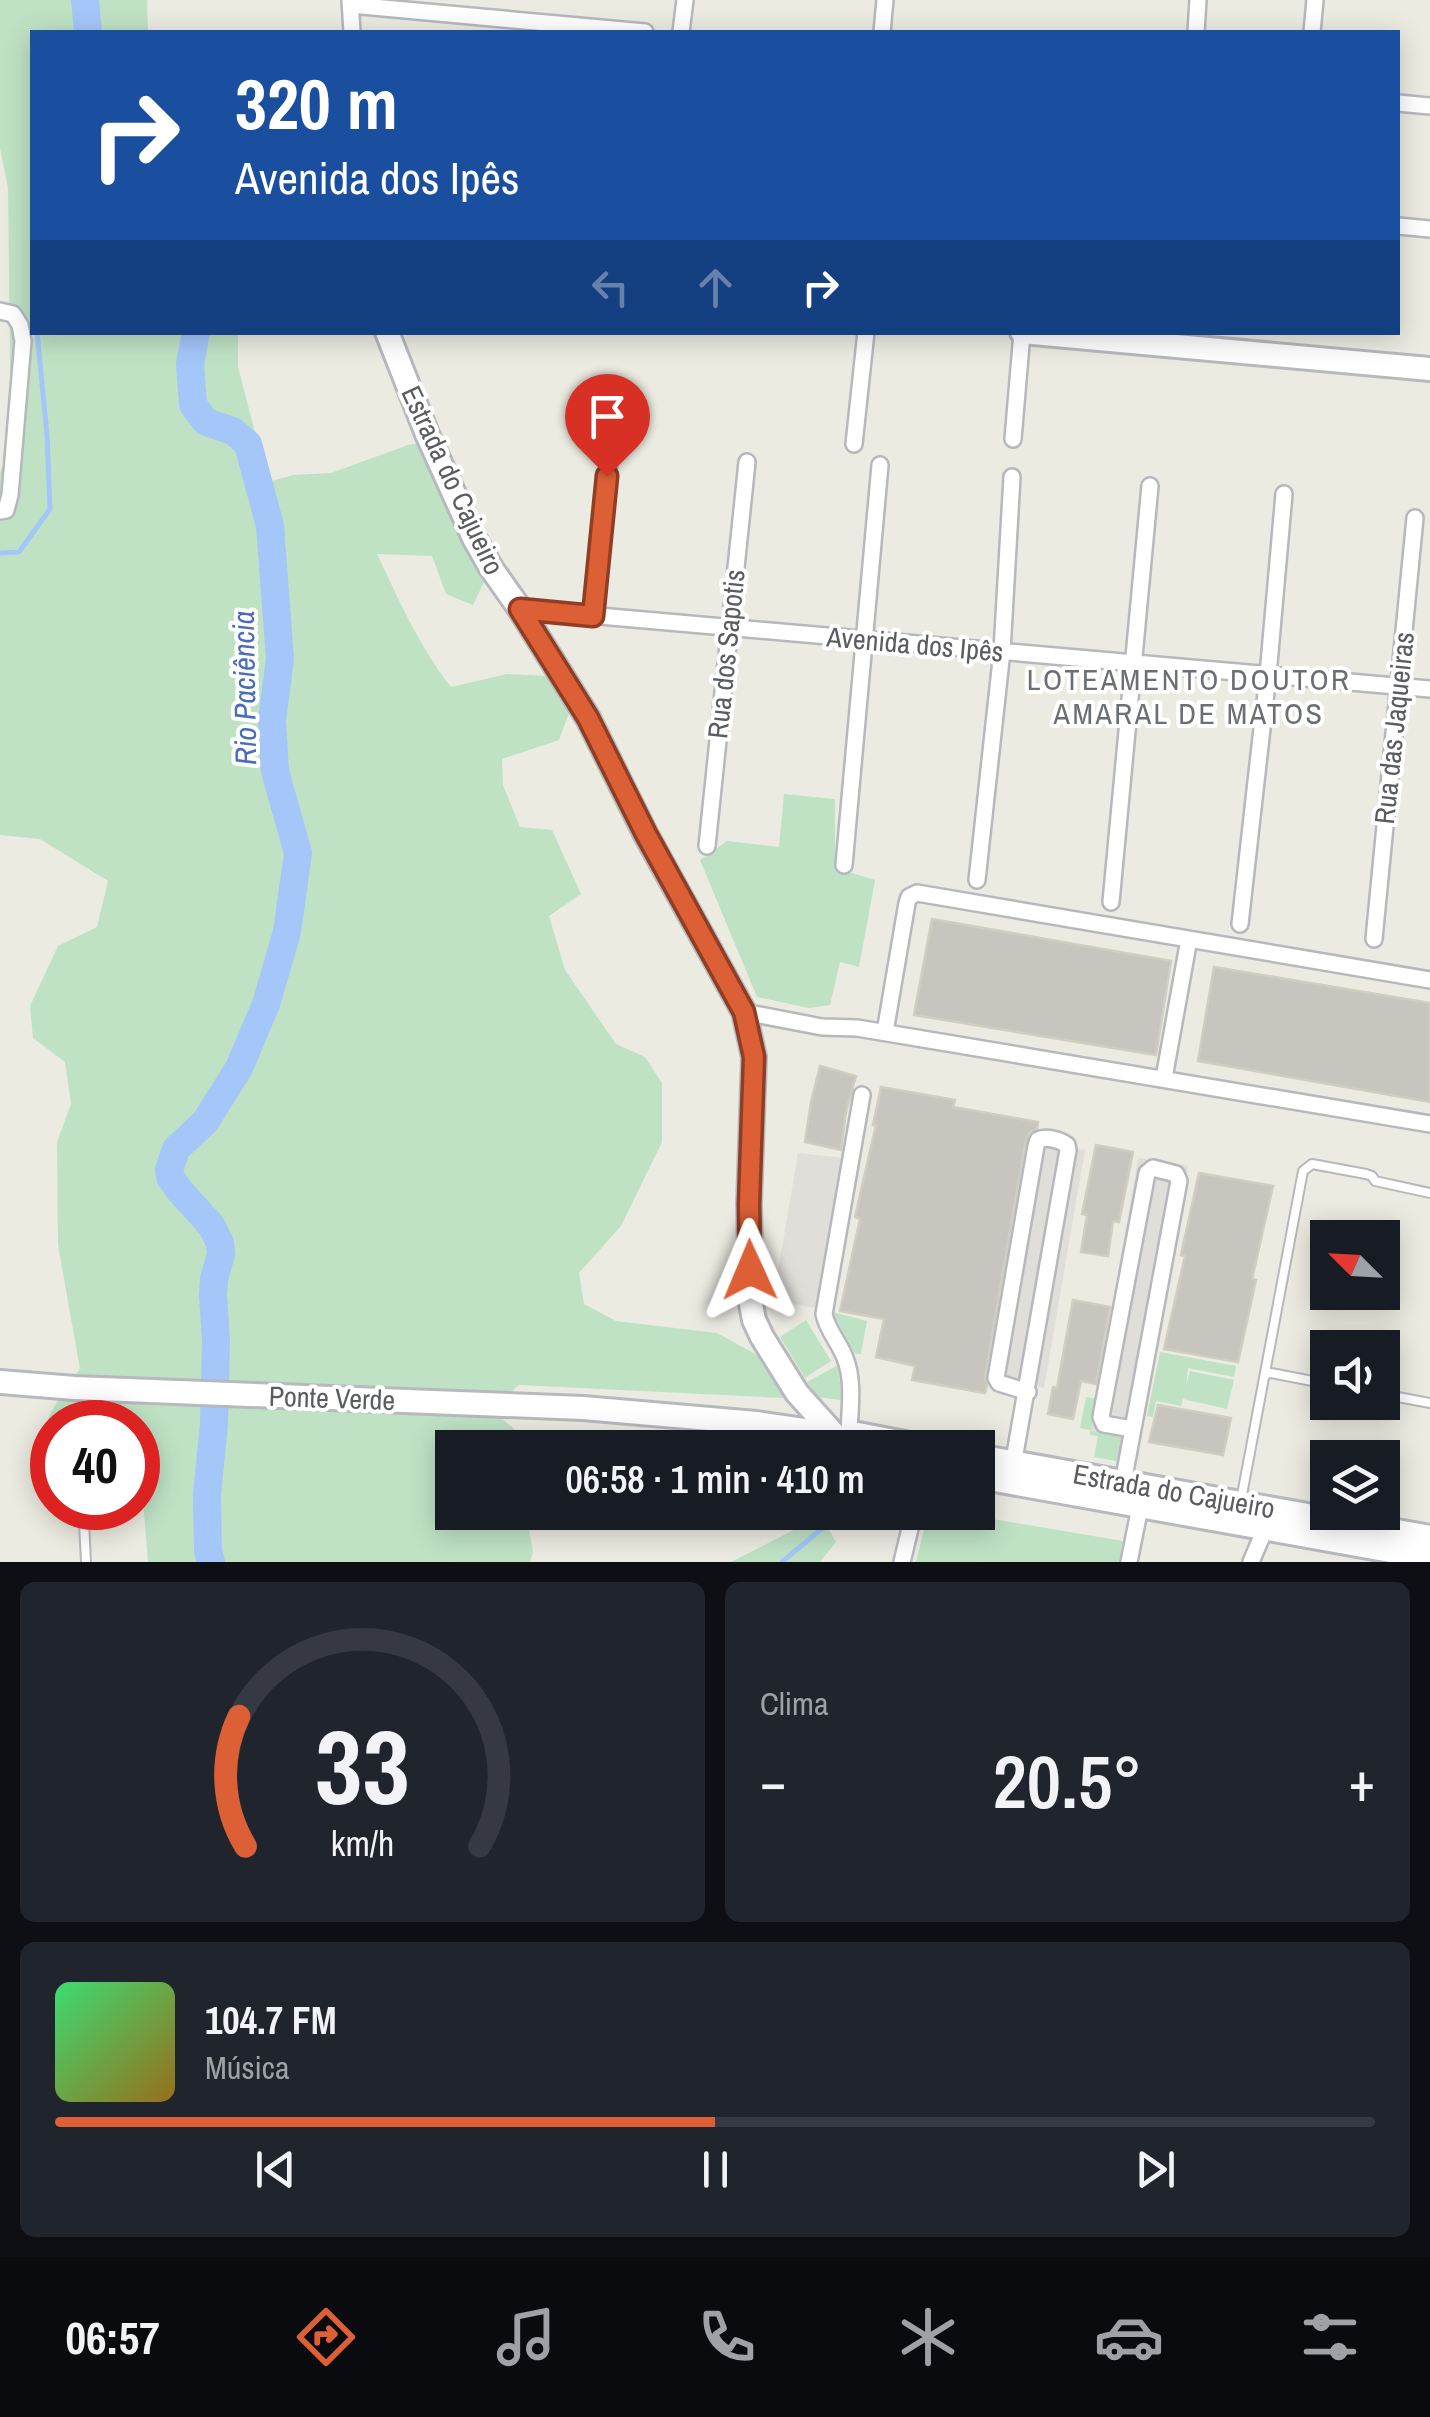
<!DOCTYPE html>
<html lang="pt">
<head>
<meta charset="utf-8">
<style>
	:root { --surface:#171b24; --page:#20242c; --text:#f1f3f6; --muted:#9ea1a6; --line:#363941; --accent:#dd5f36 }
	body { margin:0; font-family:"Archivo Narrow",sans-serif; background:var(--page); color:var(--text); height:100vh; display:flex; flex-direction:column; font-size:38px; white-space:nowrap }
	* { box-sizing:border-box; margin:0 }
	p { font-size:32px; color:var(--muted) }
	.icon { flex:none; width:55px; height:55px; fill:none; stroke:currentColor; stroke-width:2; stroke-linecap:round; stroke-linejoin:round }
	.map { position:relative; height:1562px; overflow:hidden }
	.drawer { display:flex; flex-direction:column; gap:20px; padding:20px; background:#0d0f14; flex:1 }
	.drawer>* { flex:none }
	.banner { position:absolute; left:30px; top:30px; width:1370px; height:305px; border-radius:0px; box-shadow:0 5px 25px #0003; background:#1a4fa0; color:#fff; overflow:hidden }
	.needle { width:65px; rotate:294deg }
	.controls { position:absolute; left:1310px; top:1220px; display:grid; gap:20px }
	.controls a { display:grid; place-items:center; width:90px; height:90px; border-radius:0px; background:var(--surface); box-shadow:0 5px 25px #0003; font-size:50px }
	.speed { position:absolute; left:30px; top:1400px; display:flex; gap:20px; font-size:50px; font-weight:700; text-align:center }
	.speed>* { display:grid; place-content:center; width:130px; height:130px; border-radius:50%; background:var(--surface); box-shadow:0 5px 25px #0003; line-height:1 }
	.speed .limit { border:15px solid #d22; background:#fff; color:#111 }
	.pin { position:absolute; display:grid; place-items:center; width:85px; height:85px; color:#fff; margin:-102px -42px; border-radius:50% 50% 50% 0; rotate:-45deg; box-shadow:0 0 10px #0007 }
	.pin .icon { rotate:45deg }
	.me { position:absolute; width:110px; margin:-55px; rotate:359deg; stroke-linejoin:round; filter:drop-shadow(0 0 8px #0008) }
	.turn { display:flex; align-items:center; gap:35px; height:210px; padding:0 40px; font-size:45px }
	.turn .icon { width:130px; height:130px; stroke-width:2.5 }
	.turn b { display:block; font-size:70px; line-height:85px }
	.lanes { display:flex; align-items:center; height:95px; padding:0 40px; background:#0003; justify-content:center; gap:50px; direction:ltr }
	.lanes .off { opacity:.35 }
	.big { font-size:75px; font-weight:600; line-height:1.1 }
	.drawer .tile { flex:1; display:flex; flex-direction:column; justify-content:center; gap:15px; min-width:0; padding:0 35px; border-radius:15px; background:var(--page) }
	.drawer .dial { align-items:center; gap:0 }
	.dial svg { height:260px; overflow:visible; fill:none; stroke:var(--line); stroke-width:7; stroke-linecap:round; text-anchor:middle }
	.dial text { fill:var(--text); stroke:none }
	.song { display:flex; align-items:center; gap:30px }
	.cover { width:120px; height:120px; border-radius:15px; background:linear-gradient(135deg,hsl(140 70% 55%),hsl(40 70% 35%)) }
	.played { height:10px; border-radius:5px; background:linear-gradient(90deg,var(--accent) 50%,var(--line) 50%) }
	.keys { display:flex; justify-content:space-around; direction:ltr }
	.heat { display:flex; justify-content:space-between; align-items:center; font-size:55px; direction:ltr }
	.drawer .tiles { flex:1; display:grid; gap:20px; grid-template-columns:1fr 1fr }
	.tile:last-child { grid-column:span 2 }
	.trip { position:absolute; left:435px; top:1430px; width:560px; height:100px; border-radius:0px; background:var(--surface); box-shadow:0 5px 25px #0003; font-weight:600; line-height:100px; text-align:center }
	.tabs { display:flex; height:160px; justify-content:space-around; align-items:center; background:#090b0e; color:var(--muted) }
	.tabs .icon { width:70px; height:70px }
	.tabs .current { color:var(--accent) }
	.tabs b { font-size:45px; color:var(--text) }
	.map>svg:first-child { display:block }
	.industrial { fill:#dfded9 }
	.green { fill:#bfe2c5 }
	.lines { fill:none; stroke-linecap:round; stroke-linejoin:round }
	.stream { stroke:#a4c6f9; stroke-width:5 }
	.river { stroke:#a4c6f9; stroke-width:28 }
	.building { fill:#c7c5be; stroke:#d0cec0; stroke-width:2.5 }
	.lane-casing { stroke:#b7b8bd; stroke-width:12 }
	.street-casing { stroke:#b7b8bd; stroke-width:20 }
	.secondary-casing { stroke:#b7b9bf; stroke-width:28 }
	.lane { stroke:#fff; stroke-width:8 }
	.street { stroke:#fff; stroke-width:15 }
	.secondary { stroke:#fff; stroke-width:22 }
	.route-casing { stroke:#903e23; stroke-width:25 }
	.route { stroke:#dd5f36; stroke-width:18 }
	.labels { text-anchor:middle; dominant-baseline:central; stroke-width:8; stroke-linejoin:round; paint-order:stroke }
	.street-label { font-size:28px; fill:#5a5c61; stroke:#fff }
	.neighbourhood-label { font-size:30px; letter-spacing:2.5px; fill:#6b6e73; stroke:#fff }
	.water-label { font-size:30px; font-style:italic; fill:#496dba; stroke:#fff }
</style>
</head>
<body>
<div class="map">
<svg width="1430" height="1562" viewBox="0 0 1430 1562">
	<rect width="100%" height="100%" fill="#ecebe1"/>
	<!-- industrial -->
	<path class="industrial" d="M1037,1143L1085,1150L1044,1388L996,1376Z
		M798,1153L854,1159L829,1310L773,1301Z
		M1138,1158L1188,1166L1141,1439L1091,1431Z"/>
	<!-- green -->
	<path class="green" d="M0,0H147L148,32H32V332L238,333V367L268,482L293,475L331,473L408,445L424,442L486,578L473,605L446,594L432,556L377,554C399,600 419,646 451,687L507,674L548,676L572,705L559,740L502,759L503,785L520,827L552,830L581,894L549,916L565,970L616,1044L645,1057L662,1083V1142L621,1226L579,1273L584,1304L616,1321L717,1333L757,1355L784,1398L519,1385L495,1407L500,1417L521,1435L522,1447L452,1448V1512L526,1513L533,1552L530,1562H148L141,1476L138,1475V1422H52V1465C29,1431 61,1396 80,1369L58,1245L57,1142L71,1104L65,1062L33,1038L30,1006L58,946L97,927L108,881L40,839L0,835V472L11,445L8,188L0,148Z
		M784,794L835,799V868L875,880L859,967L840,962L830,1005L809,1008L757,997L700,860L727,841L779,847Z
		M832,1312L867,1321L861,1354H855Z
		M806,1320L831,1361L805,1378L780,1337Z
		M1160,1352L1236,1366L1234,1377L1188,1368L1186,1385L1190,1371L1234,1380L1227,1409L1183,1399L1181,1406L1156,1401L1153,1417L1147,1416Z
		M838,1365L842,1400L816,1397L807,1382Z
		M1086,1397L1097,1399L1091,1431L1125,1437L1121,1462L1094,1457L1098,1436L1090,1435V1430L1080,1428Z
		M928,1513H957L1123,1541L1119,1562H916Z
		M821,1516L836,1542L820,1562H731Z"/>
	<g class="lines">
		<!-- stream -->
		<path class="stream" d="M0,553L19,552L50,509L47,435L37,332
			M782,1562L842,1512"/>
		<!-- river -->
		<path class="river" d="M85,0L88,32
			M196,332L190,364L193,405L206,422L233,431L248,444L270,526L280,659L272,720L275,771L298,853L287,932L266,1004L239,1068L205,1122L176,1149L169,1170L170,1177L179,1190L211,1225L220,1243L221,1254L214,1279L213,1295L216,1341L214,1424L207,1495L208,1551L211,1562"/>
	</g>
	<!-- building -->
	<path class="building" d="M932,919L1171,961L1156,1055L914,1015Z
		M1214,967L1430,1003V1102L1198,1061Z
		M820,1066L856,1076L846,1112L841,1150L805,1142L811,1102Z
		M881,1087L955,1100L953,1107L1038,1122L1037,1129L1029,1133L1025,1144L985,1376L987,1385L985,1393L912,1380L915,1366L876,1357L884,1319L840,1311L860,1219L855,1217L876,1125H873Z
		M1096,1145L1133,1152L1119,1222L1113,1221L1108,1256L1081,1252L1087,1215L1082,1214Z
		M1199,1173L1273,1186L1252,1279L1256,1280L1238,1362L1164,1349L1185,1256L1181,1255Z
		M1073,1300L1110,1307L1096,1384L1081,1381L1073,1419L1048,1414L1053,1387L1057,1388Z
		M1158,1405L1231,1418L1223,1455L1149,1442Z"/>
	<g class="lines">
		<defs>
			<path id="lane" d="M1266,1374L1271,1373L1328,1384
				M1382,1394L1430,1403
				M1241,1500L1303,1171L1312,1164L1366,1174L1372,1176L1375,1181L1430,1193
				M84,1522L86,1562"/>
			<path id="street" d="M350,0L352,32
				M351,5L645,32
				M681,32L685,0
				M882,32L885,0
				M1196,32L1198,0
				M1312,32L1315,0
				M1398,103L1430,106
				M1398,226L1430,229
				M0,311L13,314L20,325L23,341L10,495L6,510L0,511
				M1013,439L1022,333
				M854,444L866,332
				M520,609L1430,689
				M593,615L611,441
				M707,846L747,462
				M844,865L880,465
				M977,880L1002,651L1012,477
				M1111,902L1150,486
				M1240,924L1268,675L1284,494
				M1374,939L1415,518
				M744,1012L822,1027L857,1028L1430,1124
				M885,1032L907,903L909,897L917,893L1430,980
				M1164,1078L1189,939
				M849,1431C850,1408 854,1380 845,1358C839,1342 827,1330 824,1314L862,1095
				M1012,1471L1068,1150L1067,1145C1060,1140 1046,1136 1038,1140L1036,1146L996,1378L999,1383L1028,1392
				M1122,1488L1179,1181L1176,1174L1153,1168L1147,1173L1101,1417L1104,1424L1132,1429
				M902,1562L914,1512
				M1129,1562L1140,1507
				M1251,1562L1265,1529"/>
			<path id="secondary" d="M387,332L427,434L474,538L491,568L520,609L588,718L646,835L744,1012L754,1057L749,1203L751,1304L754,1320L762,1337L797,1393L833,1433
				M1022,332L1430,369
				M0,1382L75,1388L583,1408L756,1423L831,1434
				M858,1434L931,1448
				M978,1456L1430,1537
				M978,1477L1430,1558"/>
		</defs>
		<!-- lane casing -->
		<use href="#lane" class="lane-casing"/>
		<!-- street casing -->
		<use href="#street" class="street-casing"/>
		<!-- secondary casing -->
		<use href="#secondary" class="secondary-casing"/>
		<!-- lane -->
		<use href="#lane" class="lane"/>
		<!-- street -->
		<use href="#street" class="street"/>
		<!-- secondary -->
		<use href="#secondary" class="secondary"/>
	</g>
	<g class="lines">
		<defs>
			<path id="route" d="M607,476L593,616L520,609L588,718L646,834L744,1012L754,1057L749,1204L750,1270"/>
		</defs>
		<!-- route casing -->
		<use href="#route" class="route-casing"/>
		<!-- route -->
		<use href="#route" class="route"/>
	</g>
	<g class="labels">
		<!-- street labels -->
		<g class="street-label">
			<text transform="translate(453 480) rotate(65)">Estrada do Cajueiro</text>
			<text transform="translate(915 644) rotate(5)">Avenida dos Ipês</text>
			<text transform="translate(726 654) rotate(-84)">Rua dos Sapotis</text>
			<text transform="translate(1394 728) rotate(-84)">Rua das Jaqueiras</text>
			<text transform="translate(332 1398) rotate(2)">Ponte Verde</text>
			<text transform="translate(1174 1491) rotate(10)">Estrada do Cajueiro</text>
		</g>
		<!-- neighbourhood labels -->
		<g class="neighbourhood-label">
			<text x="1189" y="679">LOTEAMENTO DOUTOR<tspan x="1189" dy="34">AMARAL DE MATOS</tspan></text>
		</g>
		<!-- water labels -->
		<g class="water-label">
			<text transform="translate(244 688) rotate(-91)">Rio Paciência</text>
		</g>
	</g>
</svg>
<div class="controls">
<a><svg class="needle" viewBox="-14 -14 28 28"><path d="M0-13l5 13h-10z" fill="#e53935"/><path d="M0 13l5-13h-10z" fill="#9ea1a6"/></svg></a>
<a><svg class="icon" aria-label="sound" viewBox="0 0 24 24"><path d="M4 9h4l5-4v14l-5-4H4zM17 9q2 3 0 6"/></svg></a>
<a><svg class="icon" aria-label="layers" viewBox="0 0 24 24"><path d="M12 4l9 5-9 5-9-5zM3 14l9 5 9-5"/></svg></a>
</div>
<div class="speed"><div class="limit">40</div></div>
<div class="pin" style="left:607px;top:476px;background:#d93025"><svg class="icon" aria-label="arrive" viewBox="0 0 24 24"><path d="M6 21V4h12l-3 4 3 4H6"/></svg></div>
<svg class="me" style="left:750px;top:1270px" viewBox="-20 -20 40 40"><path d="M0-17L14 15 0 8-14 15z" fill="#dd5f36" stroke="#fff" stroke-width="4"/></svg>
<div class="trip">06:58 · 1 min · 410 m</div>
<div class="banner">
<div class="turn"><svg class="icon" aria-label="right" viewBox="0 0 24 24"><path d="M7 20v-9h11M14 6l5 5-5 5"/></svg><div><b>320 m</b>Avenida dos Ipês</div></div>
<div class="lanes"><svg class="icon off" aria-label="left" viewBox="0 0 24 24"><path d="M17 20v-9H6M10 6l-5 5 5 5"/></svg><svg class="icon off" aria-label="ahead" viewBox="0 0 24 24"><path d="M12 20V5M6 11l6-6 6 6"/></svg><svg class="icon" aria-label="right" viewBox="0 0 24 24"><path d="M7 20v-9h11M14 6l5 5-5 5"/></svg></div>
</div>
</div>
<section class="drawer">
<div class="tiles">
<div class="tile dial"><svg viewBox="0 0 100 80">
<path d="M14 69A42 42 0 1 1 86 69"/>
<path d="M14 69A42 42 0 0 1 12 29" stroke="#dd5f36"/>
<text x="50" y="56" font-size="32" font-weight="700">33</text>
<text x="50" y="72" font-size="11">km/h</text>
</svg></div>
<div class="tile"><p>Clima</p>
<div class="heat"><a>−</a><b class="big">20.5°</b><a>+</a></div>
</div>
<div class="tile">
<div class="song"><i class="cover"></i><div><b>104.7 FM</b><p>Música</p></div></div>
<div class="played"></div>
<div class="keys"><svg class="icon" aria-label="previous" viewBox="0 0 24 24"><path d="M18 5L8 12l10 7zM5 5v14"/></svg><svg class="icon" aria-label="pause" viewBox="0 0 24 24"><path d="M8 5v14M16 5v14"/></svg><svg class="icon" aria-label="next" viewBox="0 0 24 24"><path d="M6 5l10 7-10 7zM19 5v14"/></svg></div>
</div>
</div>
</section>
<nav class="tabs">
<b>06:57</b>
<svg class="icon current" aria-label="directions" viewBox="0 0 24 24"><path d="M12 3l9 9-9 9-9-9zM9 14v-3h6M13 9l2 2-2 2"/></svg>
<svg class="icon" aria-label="music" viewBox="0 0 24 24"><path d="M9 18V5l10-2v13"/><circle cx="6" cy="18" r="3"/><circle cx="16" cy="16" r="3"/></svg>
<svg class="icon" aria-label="phone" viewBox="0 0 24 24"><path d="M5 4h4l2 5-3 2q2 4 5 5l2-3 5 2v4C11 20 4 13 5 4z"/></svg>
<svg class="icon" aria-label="climate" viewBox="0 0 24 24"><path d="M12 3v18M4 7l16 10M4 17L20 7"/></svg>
<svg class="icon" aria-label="car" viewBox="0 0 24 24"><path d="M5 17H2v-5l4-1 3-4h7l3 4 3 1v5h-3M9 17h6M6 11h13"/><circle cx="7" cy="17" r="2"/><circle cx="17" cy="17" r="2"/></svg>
<svg class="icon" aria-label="filters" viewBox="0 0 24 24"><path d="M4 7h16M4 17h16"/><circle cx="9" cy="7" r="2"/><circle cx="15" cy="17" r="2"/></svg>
</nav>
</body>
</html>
